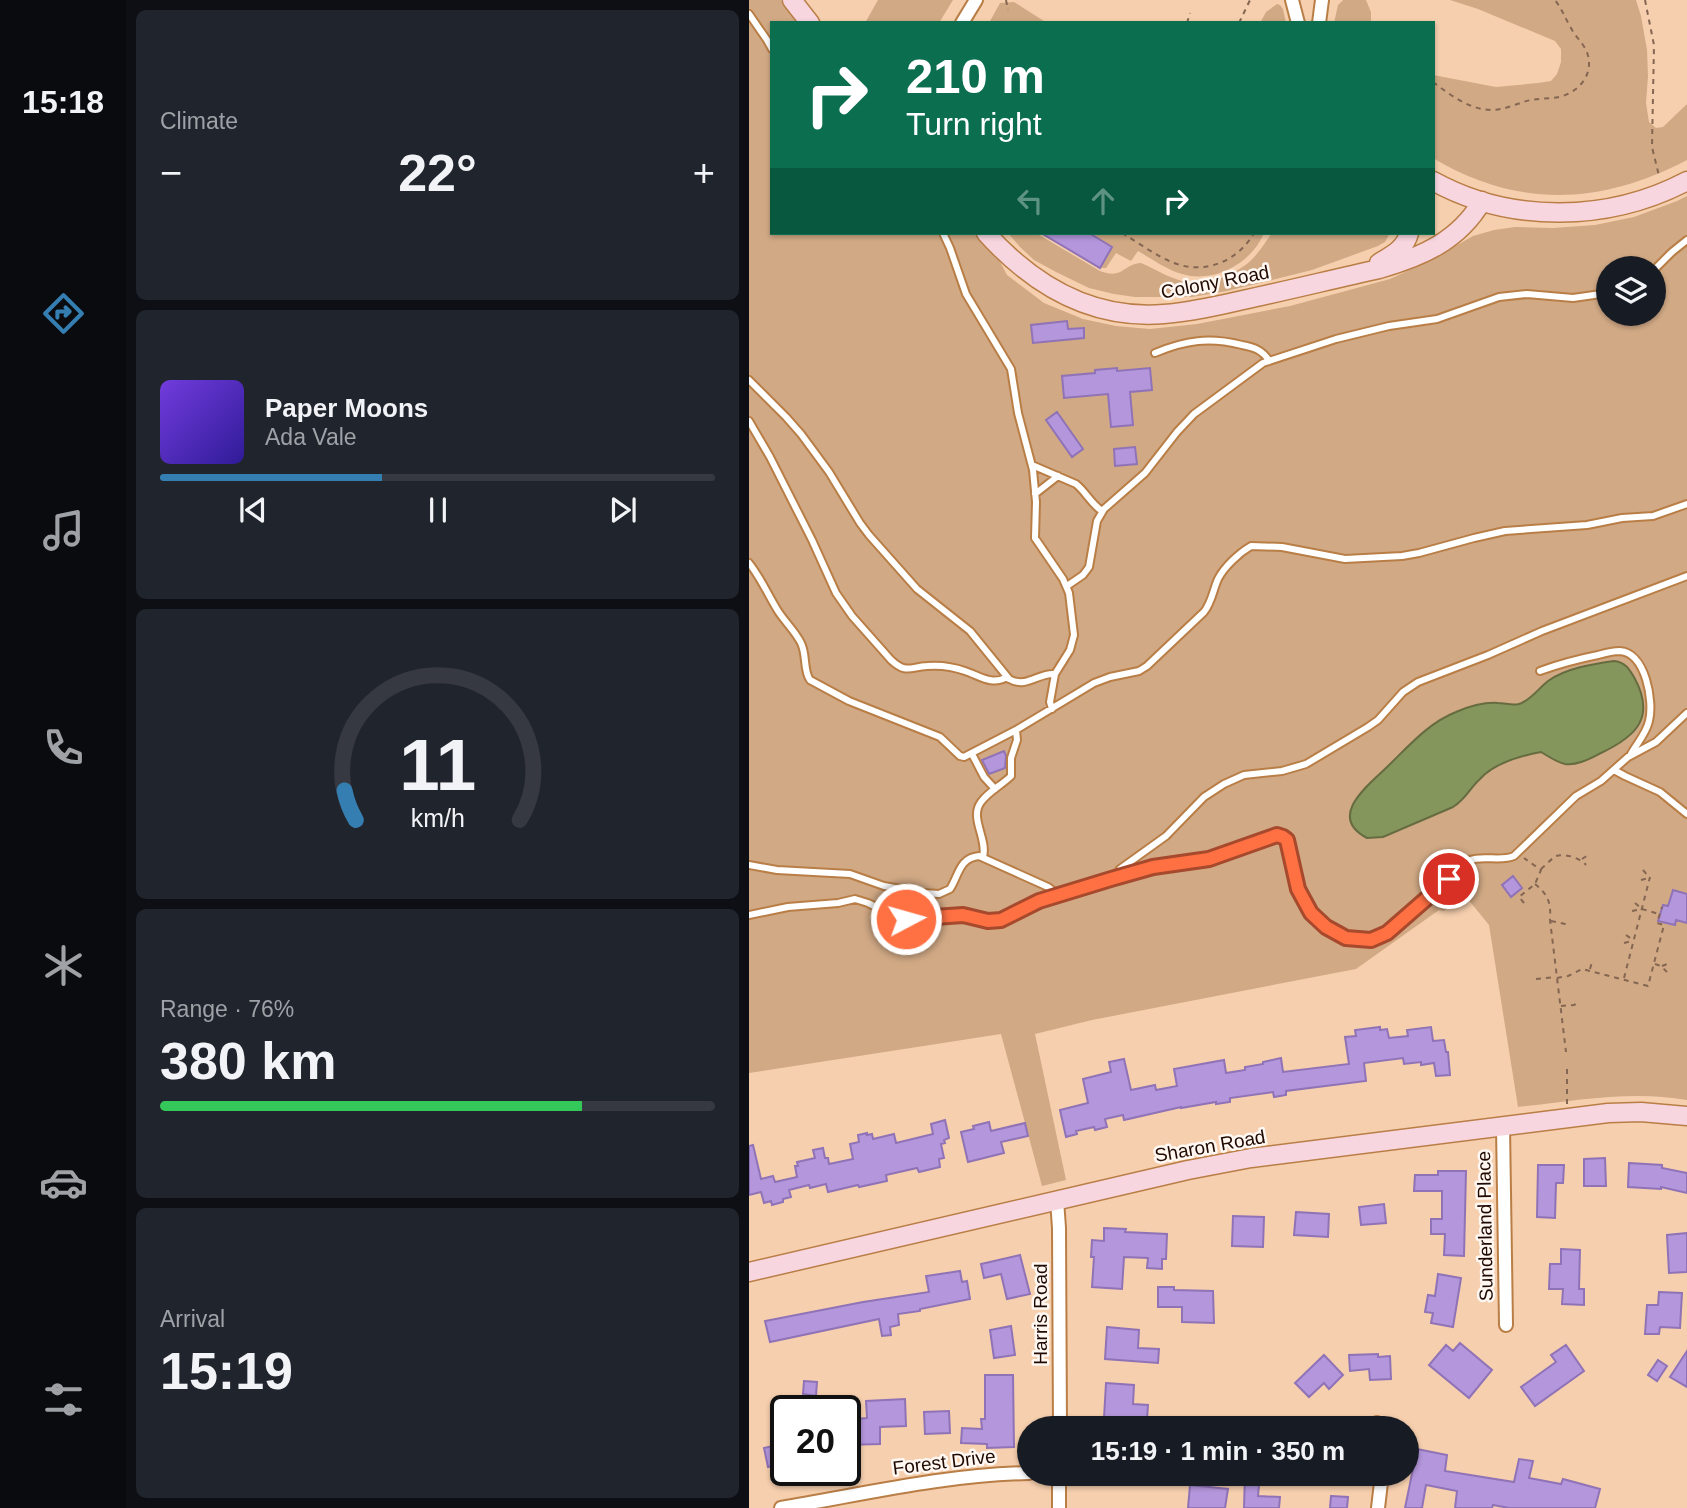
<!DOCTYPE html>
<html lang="en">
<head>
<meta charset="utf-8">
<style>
	:root { --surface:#171b24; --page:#20242c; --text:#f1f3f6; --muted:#9ea1a6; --line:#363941; --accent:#357eb2 }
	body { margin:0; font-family:Helvetica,sans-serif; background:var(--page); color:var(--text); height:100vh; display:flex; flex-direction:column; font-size:26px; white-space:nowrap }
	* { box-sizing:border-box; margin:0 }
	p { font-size:23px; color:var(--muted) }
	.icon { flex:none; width:38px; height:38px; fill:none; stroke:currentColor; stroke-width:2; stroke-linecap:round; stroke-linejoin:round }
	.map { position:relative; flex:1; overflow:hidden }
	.side { display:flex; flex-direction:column; gap:10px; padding:10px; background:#0d0f14; width:623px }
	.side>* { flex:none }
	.hud { position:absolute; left:21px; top:21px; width:665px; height:214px; border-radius:0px; box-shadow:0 2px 5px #0004; background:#0b6e4f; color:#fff; overflow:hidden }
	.fabs { position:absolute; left:847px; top:256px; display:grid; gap:14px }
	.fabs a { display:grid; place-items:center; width:70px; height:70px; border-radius:50%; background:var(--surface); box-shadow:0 2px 5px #0004; font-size:35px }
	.speed { position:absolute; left:21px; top:1395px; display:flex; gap:14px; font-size:35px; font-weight:700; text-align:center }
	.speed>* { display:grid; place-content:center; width:91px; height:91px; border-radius:50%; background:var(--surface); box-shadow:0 2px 5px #0004; line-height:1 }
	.speed .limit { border:4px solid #111; border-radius:10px; background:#fff; color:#111 }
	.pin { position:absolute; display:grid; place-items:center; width:60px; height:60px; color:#fff; margin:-30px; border:4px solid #fff; border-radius:50%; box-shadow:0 2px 7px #0007 }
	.me { position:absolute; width:77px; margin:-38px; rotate:84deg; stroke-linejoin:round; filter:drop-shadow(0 0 5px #0008) }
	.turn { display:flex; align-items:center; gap:24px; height:147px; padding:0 21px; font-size:32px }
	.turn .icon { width:91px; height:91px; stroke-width:2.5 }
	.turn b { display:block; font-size:49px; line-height:60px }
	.lanes { display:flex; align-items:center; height:66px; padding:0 21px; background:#0003; justify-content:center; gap:35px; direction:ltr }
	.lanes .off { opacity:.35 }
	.big { font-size:52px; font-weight:600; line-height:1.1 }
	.side .card { flex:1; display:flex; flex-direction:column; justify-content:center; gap:10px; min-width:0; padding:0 24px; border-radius:10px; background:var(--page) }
	.side .dial { align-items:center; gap:0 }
	.dial svg { height:182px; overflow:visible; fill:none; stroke:var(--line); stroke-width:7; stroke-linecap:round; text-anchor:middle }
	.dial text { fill:var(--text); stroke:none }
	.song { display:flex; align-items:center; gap:21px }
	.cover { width:84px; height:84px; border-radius:10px; background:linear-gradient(135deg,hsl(260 70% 55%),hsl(250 70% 35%)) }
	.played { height:7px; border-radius:4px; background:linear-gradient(90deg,var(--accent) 40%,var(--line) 40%) }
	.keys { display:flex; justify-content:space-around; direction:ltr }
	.heat { display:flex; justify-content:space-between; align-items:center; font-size:38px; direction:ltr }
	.charge { height:10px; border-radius:5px; background:linear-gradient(90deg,#34c759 76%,var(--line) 0) }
	.trip { position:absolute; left:268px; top:1416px; width:402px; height:70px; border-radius:35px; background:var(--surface); box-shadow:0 2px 5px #0004; font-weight:600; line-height:70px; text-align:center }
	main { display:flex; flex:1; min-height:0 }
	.menu { display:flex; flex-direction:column; width:126px; justify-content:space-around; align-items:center; background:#090b0e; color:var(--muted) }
	.menu .icon { width:49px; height:49px }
	.menu .selected { color:var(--accent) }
	.menu b { font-size:32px; color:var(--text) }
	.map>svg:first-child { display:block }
	.green { fill:#d1a985; fill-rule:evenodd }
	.water { fill:#84965c; stroke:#666c40; stroke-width:2 }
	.building { fill:#b396db; stroke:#9073b6; stroke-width:2 }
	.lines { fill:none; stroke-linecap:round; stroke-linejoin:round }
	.lane-casing { stroke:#b97e46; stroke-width:10 }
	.street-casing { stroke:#b97e46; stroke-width:16 }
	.secondary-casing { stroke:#b97e46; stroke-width:21 }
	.path { stroke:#846652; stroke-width:2; stroke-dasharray:5 5; stroke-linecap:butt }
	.lane { stroke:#fff; stroke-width:6 }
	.street { stroke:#fff; stroke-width:12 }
	.secondary { stroke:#f8d6e0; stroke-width:18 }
	.route-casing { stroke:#a6492c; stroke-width:18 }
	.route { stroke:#ff7043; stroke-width:12 }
	.labels { text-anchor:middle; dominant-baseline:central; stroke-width:5; stroke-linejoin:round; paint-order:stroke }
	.street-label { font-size:19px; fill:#1f0900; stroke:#fef7f2 }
</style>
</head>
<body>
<main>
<nav class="menu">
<b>15:18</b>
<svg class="icon selected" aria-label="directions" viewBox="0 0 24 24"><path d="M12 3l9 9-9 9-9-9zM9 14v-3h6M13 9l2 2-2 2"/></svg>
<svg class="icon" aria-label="music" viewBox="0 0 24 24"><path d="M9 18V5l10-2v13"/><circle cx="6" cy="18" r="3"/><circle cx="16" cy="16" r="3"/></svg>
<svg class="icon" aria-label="phone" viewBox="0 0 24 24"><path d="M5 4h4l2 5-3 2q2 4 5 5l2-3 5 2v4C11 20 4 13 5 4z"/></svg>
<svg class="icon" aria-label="climate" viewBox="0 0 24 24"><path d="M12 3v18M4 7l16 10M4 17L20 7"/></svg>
<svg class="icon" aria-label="car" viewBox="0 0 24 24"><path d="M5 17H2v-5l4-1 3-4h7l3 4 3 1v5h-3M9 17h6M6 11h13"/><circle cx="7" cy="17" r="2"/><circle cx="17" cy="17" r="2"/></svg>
<svg class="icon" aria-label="filters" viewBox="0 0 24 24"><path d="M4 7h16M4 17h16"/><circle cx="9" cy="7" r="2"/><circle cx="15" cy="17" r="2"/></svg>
</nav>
<section class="side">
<div class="card"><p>Climate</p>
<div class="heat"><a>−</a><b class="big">22°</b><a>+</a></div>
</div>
<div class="card">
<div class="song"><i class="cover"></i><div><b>Paper Moons</b><p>Ada Vale</p></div></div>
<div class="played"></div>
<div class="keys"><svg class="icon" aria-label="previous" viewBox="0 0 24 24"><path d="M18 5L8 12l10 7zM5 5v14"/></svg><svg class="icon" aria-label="pause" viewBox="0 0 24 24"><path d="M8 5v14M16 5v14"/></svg><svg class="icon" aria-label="next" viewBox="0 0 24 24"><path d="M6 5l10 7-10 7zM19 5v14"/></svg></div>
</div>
<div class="card dial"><svg viewBox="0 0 100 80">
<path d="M14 69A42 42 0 1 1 86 69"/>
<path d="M14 69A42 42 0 0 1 9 56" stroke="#357eb2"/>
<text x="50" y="56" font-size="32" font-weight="700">11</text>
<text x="50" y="72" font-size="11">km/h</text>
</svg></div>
<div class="card"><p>Range · 76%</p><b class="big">380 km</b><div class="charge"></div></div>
<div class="card"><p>Arrival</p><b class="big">15:19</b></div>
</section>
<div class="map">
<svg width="938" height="1508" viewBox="0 0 938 1508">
	<rect width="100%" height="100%" fill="#f6cfae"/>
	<!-- green -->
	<path class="green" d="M0,0H32L50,23H23V233H227L248,256L258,275L295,303L334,319L367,326L401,329L448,324L541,306L641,279L682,260L724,236L745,230L766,227L804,228L846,225L885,217L928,201L938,196V1100C882,1090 825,1101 769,1107L740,925L714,893L695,911L690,910L607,969L343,1020L286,1034L317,1180L293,1186L252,1034L0,1073ZM859,268H905V313H859Z
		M129,0H204L190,23H116Z
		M594,0H617L622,12V23H585L589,5Z
		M701,0H887L892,16L898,50L899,76L897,103L900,122L907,128L914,127L938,104V160C852,205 769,209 684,158V75L747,87L789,83L802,81L808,74L812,62V49L806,41L729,9Z
		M265,2L298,23H240L251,3Z
		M528,4L531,5L534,9L537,23H511L517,12Z
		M259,233H287L351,271C374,280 374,264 392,263C406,269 418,277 433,281C454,286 477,279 495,266C507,258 515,244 523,233H641L636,242L629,246L563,270L478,291L443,297H386L365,294L340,288L307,272L285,260L271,247Z
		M292,233H515C503,263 465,284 433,274C418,270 403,259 389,251L382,261L367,253L357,268H351Z"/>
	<!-- water -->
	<path class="water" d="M865,661C876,662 880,669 885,677C907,717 888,736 852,753C842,758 828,766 816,764C807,762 799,756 792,752C771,756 745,763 731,779C720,789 717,799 704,807L634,837L618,838C578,817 618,786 637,768C659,747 679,723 707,712C721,706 734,702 749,703C756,703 763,706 770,704C781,701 790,688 799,681C817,668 844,664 865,661Z"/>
	<!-- building -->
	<path class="building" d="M292,233H340L363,247L351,268Z
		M318,321L319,329L335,328V338L284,343L282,325Z
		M368,368V371L401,368L403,390L381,392L384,425L362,427L359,394L315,398L313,376L346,373V370Z
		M308,412L334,449L323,457L297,420Z
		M386,447L388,464L366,466L365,449Z
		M255,751L257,756L256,768L240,774L233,760Z
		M764,876L773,888L762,897L753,885Z
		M924,890L938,894V923L927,920L926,925L909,921L914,905L919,906Z
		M631,1027V1030L638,1029L640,1038L659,1036L658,1030L682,1027L684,1041L695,1040L697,1052H699L701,1075L687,1076L685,1063L672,1065V1062L655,1064L654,1058L615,1063L617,1081L537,1091V1095L525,1097L524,1092L481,1098V1102L467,1104V1102L432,1108V1107L375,1120L374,1115L356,1119L358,1127L346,1130L345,1127L327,1131L328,1134L317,1137L311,1110L339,1103L334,1079L362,1072L360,1062L375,1059L382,1090L406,1085L407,1090L428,1086L425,1069L475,1060L477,1073L496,1070V1067L514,1064V1062L532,1058L534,1072L600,1064L596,1037L607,1036L606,1030Z
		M196,1120L200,1138L195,1140L196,1143L192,1144L195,1158L190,1159L191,1167L170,1172L168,1168L137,1175L138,1181L110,1187L109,1185L79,1192L77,1184L61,1188L60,1185L40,1190L42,1197L34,1199V1202L23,1205L22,1201L15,1203L12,1192L0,1195V1146L4,1145L12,1179L24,1176L26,1182L48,1177L46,1166H49L48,1162L66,1158L64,1150L74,1148L76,1158H79L80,1164L104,1159L101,1144L110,1142L109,1135L118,1133V1135L123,1134L124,1139L145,1134L147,1143L184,1134L182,1124Z
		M240,1122L242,1131L276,1123L279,1136L252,1142L255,1153L219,1162L212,1132L225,1129L224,1126Z
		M856,1158L857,1186H835V1159Z
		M880,1163L913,1165V1168L938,1173V1193L912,1187V1189L879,1187Z
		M789,1165H815L814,1183H807L806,1218L788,1217Z
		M689,1171H717L715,1256L695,1255L696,1234H682V1219H693V1191H665L666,1175H689Z
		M635,1204L637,1223L612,1225L610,1207Z
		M547,1212L580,1214L579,1237L545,1235Z
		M484,1216L515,1217L514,1247L483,1246Z
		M355,1228L377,1229L376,1232L418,1234L417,1259H413V1269L398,1268L399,1258L375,1257L373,1289L343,1287L345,1257H342L343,1240L355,1241Z
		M938,1233V1272L920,1273L918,1235Z
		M812,1249L831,1250L830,1289H835V1305L813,1304L814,1289H800L801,1264H812Z
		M271,1255L281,1294L258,1299L252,1274L235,1278L232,1264Z
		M211,1271L213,1282L218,1281L221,1299L171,1309V1311L149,1314L150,1325L141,1327L142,1335L133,1336L130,1319L21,1342L16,1321L114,1302L180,1292L177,1276Z
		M689,1274L712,1278L704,1327L682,1323L684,1313L676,1312L679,1295L686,1296Z
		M409,1287H425V1290L464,1291L465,1323L433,1322V1307H409Z
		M910,1292L933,1293L931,1328L911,1327L910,1334H896L898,1305H909Z
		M262,1326L266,1355L245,1358L241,1330Z
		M358,1327L390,1330L389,1348L410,1349L409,1363L356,1359Z
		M711,1343L743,1370L720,1398L680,1365L697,1345L704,1351Z
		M817,1345L835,1371L786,1406L772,1387L807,1362L802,1355Z
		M938,1351V1387L921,1377Z
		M629,1354V1357L641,1356L642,1379L621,1380L620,1369L601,1371L600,1355Z
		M575,1355L594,1375L580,1389L575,1383L560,1397L546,1383Z
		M909,1360L918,1366L908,1381L899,1375Z
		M236,1375H264L265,1447L238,1448V1444L212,1443L213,1428L233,1429L232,1419H236Z
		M55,1381L68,1382L67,1396L54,1394Z
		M357,1383L385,1385L384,1404L399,1405L398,1420L355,1418Z
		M156,1399L157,1426L131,1427V1444L96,1445V1420L118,1418L117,1401Z
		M200,1411L201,1433L176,1434L175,1412Z
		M37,1443V1463L19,1467L15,1448Z
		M668,1449L698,1455L696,1471L765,1482L770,1459L784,1461L780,1478L812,1484L814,1479L851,1489L846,1508H760L744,1505L743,1508H706L708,1491L677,1485L673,1508H656Z
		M496,1474L511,1475L509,1496L531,1497L530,1508H495Z
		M441,1485L479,1489L476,1508H439Z
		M582,1496L599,1497L598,1508H581Z"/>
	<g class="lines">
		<defs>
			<path id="lane" d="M0,14L18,40L23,49
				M194,233L201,248L217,294L262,369L269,413L284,470L287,502L286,538L314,579L320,593L325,635L321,650L306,674L301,702L303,709
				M905,270L923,252L938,240
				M406,353C437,340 460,337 493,345C504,347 514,350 520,361
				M0,380L37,417L52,434L80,472L111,523L120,535L168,589L221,631L260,679C278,689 290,672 306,674
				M0,421L21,457L63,540L87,593L103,616L142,660C157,674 161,667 178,666C190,665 205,667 216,671C231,676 243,686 258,677
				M283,465L327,484C337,492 342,504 353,511
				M286,494L309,476
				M0,563C12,578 19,595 29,611C36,622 46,631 52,643C58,655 54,670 61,680L100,701L191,737L211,756L215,757L267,730L345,683L361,677L390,671L398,666L455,612C463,602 464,590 469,579C475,567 490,553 502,546L533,547L596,559L653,556L670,553L725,538L756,531L838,525L873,518L904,516L938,504
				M318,586L334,575L340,567L348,521L355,509L396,473L428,432L445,414L514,363L587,339L640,326L688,319L750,297L778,294L824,298L859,293
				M791,671C810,664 829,659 849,655C856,653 864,651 871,651C897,653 905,702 900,721C897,734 888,743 882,754
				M223,754L235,777L246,789
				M865,770L876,776L911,792L938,814
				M234,857C239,839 220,818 232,802C240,791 253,785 262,776V758L268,740L267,730
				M0,865L28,870L101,874L135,886L174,893L190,894L201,889C210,875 210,858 230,856L299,887L303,890L306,896
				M368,877L369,873L371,869L417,836L455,797L475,784L495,775L533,771L557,764L619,727L629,720L654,692L669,682L739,655L793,631L938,576
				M0,915L39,907L89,903L106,899L119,903L147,917L157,919L208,915L220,916L236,920L245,921L255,918L290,901L362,879L404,867L460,859L530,835L538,840L549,889L562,913L577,927L590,935L611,940L627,939L644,928L721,860C735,855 751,862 765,856L827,796L852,781L879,757L907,742L938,713"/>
			<path id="street" d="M543,0L549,23
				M213,23L227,0
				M570,23L573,0
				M754,1126L757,1325
				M308,1200L310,1228L311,1428
				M628,1423L630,1428
				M293,1474L310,1476
				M32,1508C116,1494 194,1475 280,1473
				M310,1508V1474
				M629,1508L633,1474"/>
			<path id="secondary" d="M43,0L61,23
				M684,181C762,224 860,222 938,181
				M237,233C284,285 343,320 415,314C442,312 468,306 494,300C540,290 585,279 630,269C672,257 710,241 733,201
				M630,263C643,255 656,249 660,233
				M0,1272L439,1170L502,1158L859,1113L892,1112L938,1116"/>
		</defs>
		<!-- lane casing -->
		<use href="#lane" class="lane-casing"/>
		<!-- street casing -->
		<use href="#street" class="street-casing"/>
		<!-- secondary casing -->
		<use href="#secondary" class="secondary-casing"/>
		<!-- path -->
		<path class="path" d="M257,0L259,10
			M896,0L905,45L903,147L910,176
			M262,22L264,23
			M438,23L441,13
			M490,23L501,0
			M684,82C704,97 726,114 752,109C762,107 772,102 782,100C793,98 804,99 814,96C834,89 846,70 837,50C833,42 826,36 822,28C816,18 813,9 806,0
			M373,233C390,243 407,256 425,263C456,275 489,261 505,233
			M833,859L839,855
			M792,869C797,865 802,859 807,856C816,853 831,858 837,865
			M894,870L900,877
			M892,880L900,878
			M786,884C800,895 802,904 801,920L817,1052
			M775,903L770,897L786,884L792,870L775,858
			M886,903L892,908
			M883,911L893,909L910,914
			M802,921L816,924L820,928
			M877,935L884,940
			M875,943L883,941
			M906,964L912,966L918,972
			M913,966L921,963
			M841,969L843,962
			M808,978L819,976L833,969L899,986L915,925L908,923L913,907
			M875,978L901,877
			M787,979L807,977
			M812,1006L825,1005L831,1002
			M818,1104V1067"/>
		<!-- lane -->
		<use href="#lane" class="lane"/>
		<!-- street -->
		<use href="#street" class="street"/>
		<!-- secondary -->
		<use href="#secondary" class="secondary"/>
	</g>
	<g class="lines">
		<defs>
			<path id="route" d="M157,919L214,915L239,921L252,920L290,901L362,879L404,867L460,859L528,835L534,837L538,840L549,889L562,913L577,927L597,938L622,940L638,933L700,879"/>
		</defs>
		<!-- route casing -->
		<use href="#route" class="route-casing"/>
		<!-- route -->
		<use href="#route" class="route"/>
	</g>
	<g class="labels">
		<!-- street labels -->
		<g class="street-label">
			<text transform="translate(466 282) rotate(-11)">Colony Road</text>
			<text transform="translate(461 1146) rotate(-10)">Sharon Road</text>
			<text transform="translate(736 1226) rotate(-91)">Sunderland Place</text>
			<text transform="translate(291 1314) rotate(-90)">Harris Road</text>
			<text transform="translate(195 1462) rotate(-7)">Forest Drive</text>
		</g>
	</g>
</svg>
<div class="fabs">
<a><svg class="icon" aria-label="layers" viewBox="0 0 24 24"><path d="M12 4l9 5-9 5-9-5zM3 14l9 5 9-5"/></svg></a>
</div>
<div class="speed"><div class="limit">20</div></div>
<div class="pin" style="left:700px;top:879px;background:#d93025"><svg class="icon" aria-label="arrive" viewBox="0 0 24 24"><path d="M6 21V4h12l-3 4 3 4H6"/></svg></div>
<svg class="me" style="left:157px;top:919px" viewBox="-20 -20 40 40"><circle r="17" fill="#ff7043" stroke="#fff" stroke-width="3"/><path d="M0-11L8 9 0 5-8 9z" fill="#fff"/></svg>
<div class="trip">15:19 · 1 min · 350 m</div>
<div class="hud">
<div class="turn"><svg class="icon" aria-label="right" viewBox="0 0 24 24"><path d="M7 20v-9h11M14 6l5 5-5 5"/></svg><div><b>210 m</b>Turn right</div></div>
<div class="lanes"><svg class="icon off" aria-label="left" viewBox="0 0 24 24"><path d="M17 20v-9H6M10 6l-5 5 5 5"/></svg><svg class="icon off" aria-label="ahead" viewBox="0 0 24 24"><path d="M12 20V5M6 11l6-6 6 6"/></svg><svg class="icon" aria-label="right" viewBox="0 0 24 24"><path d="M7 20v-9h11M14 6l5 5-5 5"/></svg></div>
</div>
</div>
</main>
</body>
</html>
